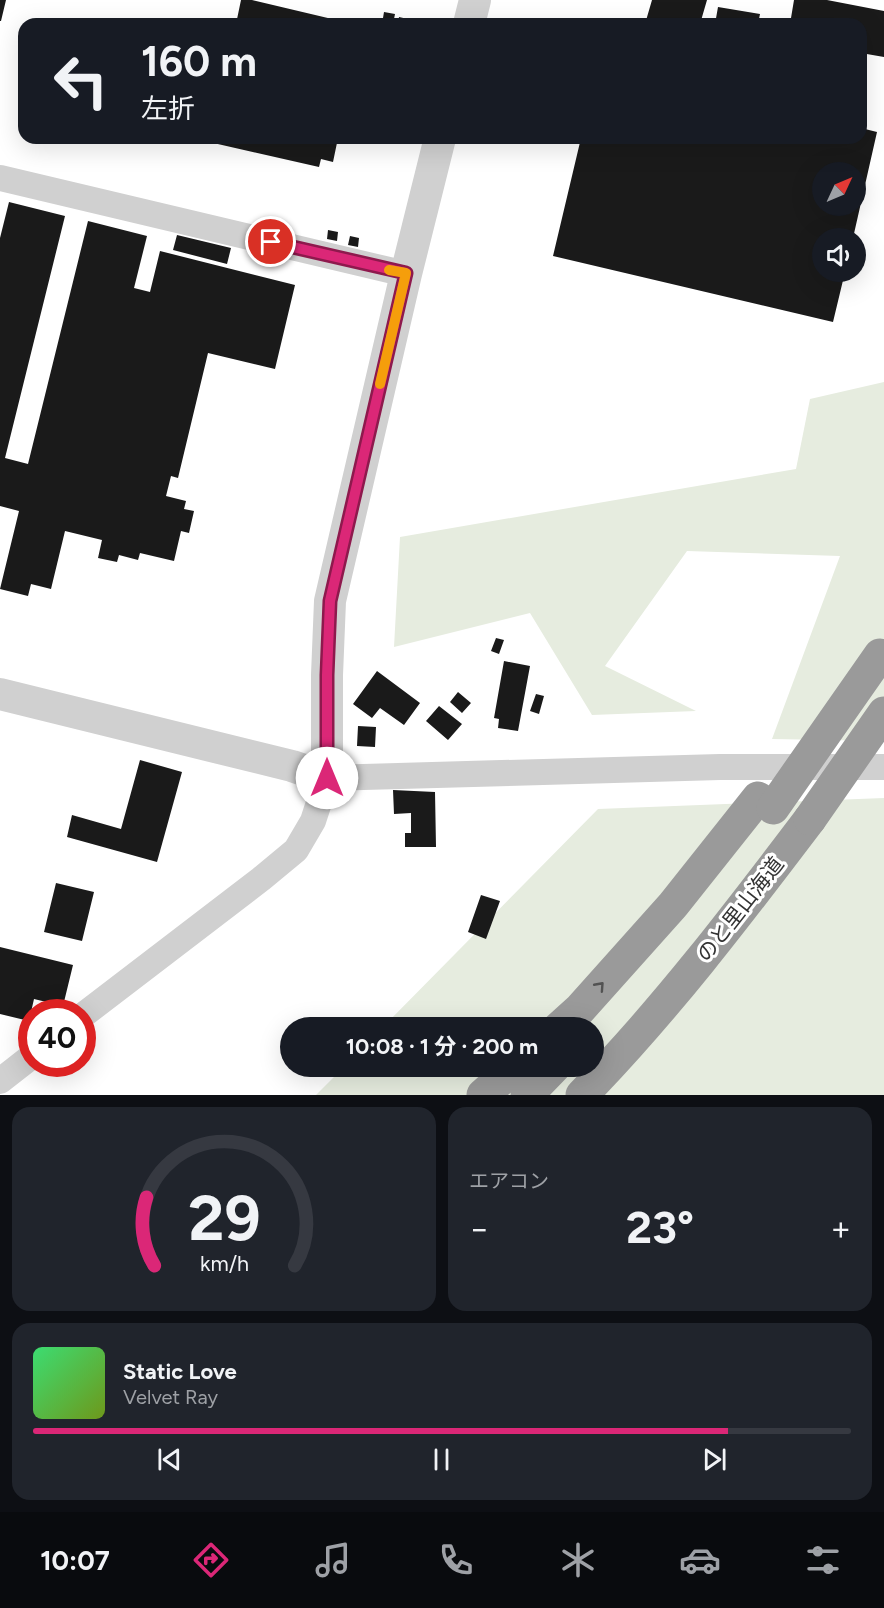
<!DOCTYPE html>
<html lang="ja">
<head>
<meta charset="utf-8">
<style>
	:root { --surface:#171b24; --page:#20242c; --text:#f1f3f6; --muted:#9ea1a6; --line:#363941; --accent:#db2777 }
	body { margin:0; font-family:Figtree,"Noto Sans JP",sans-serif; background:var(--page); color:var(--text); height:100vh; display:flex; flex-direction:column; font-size:22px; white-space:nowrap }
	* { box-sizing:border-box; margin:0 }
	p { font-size:20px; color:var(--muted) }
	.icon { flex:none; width:33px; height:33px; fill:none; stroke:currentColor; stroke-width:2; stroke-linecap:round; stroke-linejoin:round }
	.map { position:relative; height:1095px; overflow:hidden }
	.drawer { display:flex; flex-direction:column; gap:12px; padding:12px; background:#0d0f14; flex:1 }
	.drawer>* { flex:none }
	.top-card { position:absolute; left:18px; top:18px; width:849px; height:126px; border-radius:18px; box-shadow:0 6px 24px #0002; background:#171b24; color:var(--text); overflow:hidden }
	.needle { width:39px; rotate:46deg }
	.buttons { position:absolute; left:812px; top:162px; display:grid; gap:12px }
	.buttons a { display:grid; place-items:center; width:54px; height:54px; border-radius:50%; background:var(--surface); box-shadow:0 6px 24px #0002; font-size:30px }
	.speed { position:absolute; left:18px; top:999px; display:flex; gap:12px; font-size:30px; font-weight:700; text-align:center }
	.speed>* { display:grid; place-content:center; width:78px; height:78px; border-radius:50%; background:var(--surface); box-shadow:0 6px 24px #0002; line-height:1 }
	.speed .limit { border:9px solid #d22; background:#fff; color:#111 }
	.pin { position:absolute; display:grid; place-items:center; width:51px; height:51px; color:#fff; margin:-26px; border:3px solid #fff; border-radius:50%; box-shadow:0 2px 6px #0007 }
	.me { position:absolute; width:66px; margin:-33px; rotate:0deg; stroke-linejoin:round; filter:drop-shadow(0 0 4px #0008) }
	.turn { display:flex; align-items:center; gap:21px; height:126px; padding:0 24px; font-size:27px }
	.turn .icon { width:78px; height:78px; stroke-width:2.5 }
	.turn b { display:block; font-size:42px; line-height:51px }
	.big { font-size:45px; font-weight:700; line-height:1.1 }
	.drawer .widget { flex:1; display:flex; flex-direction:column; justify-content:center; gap:9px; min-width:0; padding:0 21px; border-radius:18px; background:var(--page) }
	.drawer .dial { align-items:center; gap:0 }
	.dial svg { height:156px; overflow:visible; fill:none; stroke:var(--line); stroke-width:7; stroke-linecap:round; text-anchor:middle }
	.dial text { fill:var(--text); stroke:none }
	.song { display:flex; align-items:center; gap:18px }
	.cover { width:72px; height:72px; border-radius:9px; background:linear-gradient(135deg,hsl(140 70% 55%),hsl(80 70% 35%)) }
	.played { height:6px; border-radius:3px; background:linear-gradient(90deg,var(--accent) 85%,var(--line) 85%) }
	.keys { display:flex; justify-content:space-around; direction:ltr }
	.heat { display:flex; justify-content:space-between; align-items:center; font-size:33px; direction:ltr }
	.drawer .tiles { flex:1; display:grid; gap:12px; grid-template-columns:1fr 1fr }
	.widget:last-child { grid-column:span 2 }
	.trip { position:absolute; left:280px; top:1017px; width:324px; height:60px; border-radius:30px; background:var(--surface); box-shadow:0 6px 24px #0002; font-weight:700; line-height:60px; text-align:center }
	.tab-bar { display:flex; height:96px; justify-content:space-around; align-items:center; background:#090b0e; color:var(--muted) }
	.tab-bar .icon { width:42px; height:42px }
	.tab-bar .on { color:var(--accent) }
	.tab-bar b { font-size:27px; color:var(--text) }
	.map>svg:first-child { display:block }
	.green { fill:#e6ecdf }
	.building { fill:#1a1a1a; fill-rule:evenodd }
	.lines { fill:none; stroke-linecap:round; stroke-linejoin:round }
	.minor { stroke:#d0d0d0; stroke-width:26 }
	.tertiary { stroke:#d0d0d0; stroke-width:32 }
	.motorway { stroke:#9a9a9a; stroke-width:33 }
	.motorway-bridge { stroke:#9a9a9a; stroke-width:33 }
	.oneway { stroke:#525252 }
	.route-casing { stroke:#8e194d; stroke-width:15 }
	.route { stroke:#db2777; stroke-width:10 }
	.slow { stroke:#f59e0b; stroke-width:10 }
	.labels { text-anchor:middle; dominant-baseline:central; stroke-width:6; stroke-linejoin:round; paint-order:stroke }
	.street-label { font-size:21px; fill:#333; stroke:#fff }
</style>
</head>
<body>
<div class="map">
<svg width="884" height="1095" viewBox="0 0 884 1095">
	<rect width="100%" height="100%" fill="#fff"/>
	<!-- green -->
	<path class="green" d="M884,382V741L772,739L840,556L687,551L605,666L696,711L592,715L530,613L394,647L400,537L796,469L810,399Z
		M884,798V1095H316L344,1067L594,1066V1028L383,1027L598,809Z"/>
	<!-- building -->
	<path class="building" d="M0,0H6L1,21H0Z
		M241,0H252L332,19L331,24H236Z
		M652,0H707L700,24H645Z
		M794,0H827L884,11V57L861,53V24H790Z
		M718,7L760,14L758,24H715Z
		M384,12L395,14L393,24H382Z
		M399,17L425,23V24H398Z
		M861,128L877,132L853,238H822V272H845L833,322L553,256L581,138H861ZM822,172H855V206H822Z
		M210,138H338L333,162L321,159L319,167L209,142Z
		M9,202L65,216L5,458L28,464L88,221L147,236L134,288L150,292L160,251L295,285L275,369L208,353L178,478L171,476L166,496L186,501L184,509L194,511L189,533L181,531L174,561L140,553L138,560L119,555L117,562L98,558L102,540L65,531L51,589L31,584L28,596L0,589L19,511L0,506V238Z
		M328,230L338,232L337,241L327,239Z
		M177,235L231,248L227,264L173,250Z
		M350,236L359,238L358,247L348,245Z
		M496,638L504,640L499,654L491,651Z
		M504,661L530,666L518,731L498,728L499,719L494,718Z
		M377,671L420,703L404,725L380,708L372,718L353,704Z
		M458,692L471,703L462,713L450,702Z
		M536,694L544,696L539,714L530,711Z
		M439,706L462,724L448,740L426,721Z
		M358,726L376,727L375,747L357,746Z
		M140,760L182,772L157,862L67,837L72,815L121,829Z
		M393,790L435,792L436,847H405V833H411V813L394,814Z
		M56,883L94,892L82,941L44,932Z
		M481,895L500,901L486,939L468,932Z
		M0,947L73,965L63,1006L34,999L29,1021L0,1014Z"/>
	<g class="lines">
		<!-- minor -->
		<path class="minor" d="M0,178L406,274
			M82,1016L261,879L296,850L313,821L327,778L720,767H884
			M0,1081L32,1056"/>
		<!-- tertiary -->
		<path class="tertiary" d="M469,24L475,0
			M0,694L292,766L327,778V675L330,601L406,274L440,138"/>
		<!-- motorway -->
		<path class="motorway" d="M559,1028L580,1009L673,905L758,798
			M483,1095L516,1066
			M527,1095L555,1066
			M582,1095C665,1010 738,914 810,819"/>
		<!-- motorway-bridge -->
		<path class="motorway-bridge" d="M773,808L880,655
			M810,819L884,713"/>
	</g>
	<!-- one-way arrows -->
	<defs><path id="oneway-chevron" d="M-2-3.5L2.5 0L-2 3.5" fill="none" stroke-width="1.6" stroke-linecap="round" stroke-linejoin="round" transform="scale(1.5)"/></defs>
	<use class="oneway" href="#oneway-chevron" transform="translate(600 986) rotate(-48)"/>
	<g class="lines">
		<defs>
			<path id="route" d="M271,242L406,273L330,601L327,675V778"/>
		</defs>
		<!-- route casing -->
		<use href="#route" class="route-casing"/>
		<!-- route -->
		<use href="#route" class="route"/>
		<!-- slow -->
		<path class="slow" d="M380,384L406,273L389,270"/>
	</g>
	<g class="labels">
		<!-- street labels -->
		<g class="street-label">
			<text transform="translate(740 909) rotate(-52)">のと里山海道</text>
		</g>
	</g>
</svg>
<div class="buttons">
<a><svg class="needle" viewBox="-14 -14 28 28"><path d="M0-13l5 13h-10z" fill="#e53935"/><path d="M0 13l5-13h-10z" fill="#9ea1a6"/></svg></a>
<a><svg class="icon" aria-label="sound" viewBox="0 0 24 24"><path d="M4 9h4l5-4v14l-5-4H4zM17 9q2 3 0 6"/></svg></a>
</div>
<div class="speed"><div class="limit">40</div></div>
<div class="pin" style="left:271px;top:242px;background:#d93025"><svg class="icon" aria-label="arrive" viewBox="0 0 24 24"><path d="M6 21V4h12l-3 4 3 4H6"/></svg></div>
<svg class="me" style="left:327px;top:778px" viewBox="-20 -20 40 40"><circle r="19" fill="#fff"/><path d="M0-13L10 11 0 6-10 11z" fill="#db2777"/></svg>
<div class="trip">10:08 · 1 分 · 200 m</div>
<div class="top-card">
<div class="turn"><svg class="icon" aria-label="left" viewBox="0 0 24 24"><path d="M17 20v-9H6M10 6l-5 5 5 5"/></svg><div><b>160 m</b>左折</div></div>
</div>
</div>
<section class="drawer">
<div class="tiles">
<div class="widget dial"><svg viewBox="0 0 100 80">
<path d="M14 69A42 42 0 1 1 86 69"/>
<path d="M14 69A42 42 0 0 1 10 34" stroke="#db2777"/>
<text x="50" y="56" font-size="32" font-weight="700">29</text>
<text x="50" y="72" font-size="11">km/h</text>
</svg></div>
<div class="widget"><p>エアコン</p>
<div class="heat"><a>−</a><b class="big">23°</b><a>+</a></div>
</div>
<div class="widget">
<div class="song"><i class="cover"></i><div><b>Static Love</b><p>Velvet Ray</p></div></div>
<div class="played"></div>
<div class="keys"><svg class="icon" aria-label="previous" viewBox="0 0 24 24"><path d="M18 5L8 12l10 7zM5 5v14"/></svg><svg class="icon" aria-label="pause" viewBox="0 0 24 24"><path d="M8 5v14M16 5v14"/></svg><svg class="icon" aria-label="next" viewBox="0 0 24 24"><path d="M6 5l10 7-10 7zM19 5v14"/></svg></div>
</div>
</div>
</section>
<nav class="tab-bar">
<b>10:07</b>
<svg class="icon on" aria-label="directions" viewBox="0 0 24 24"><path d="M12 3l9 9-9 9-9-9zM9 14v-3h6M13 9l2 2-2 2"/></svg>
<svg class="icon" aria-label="music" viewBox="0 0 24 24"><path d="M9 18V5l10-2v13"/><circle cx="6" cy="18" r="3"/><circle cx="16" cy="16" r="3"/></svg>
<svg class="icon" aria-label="phone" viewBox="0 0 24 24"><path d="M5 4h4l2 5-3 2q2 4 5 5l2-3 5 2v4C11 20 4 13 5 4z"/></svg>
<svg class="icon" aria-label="climate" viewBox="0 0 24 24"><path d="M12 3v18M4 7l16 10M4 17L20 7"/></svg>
<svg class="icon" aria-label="car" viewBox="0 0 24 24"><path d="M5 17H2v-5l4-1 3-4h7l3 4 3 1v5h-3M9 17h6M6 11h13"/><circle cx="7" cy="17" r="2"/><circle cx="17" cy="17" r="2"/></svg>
<svg class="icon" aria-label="filters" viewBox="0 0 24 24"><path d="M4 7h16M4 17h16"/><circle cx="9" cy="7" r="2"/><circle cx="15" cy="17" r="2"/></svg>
</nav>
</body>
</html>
